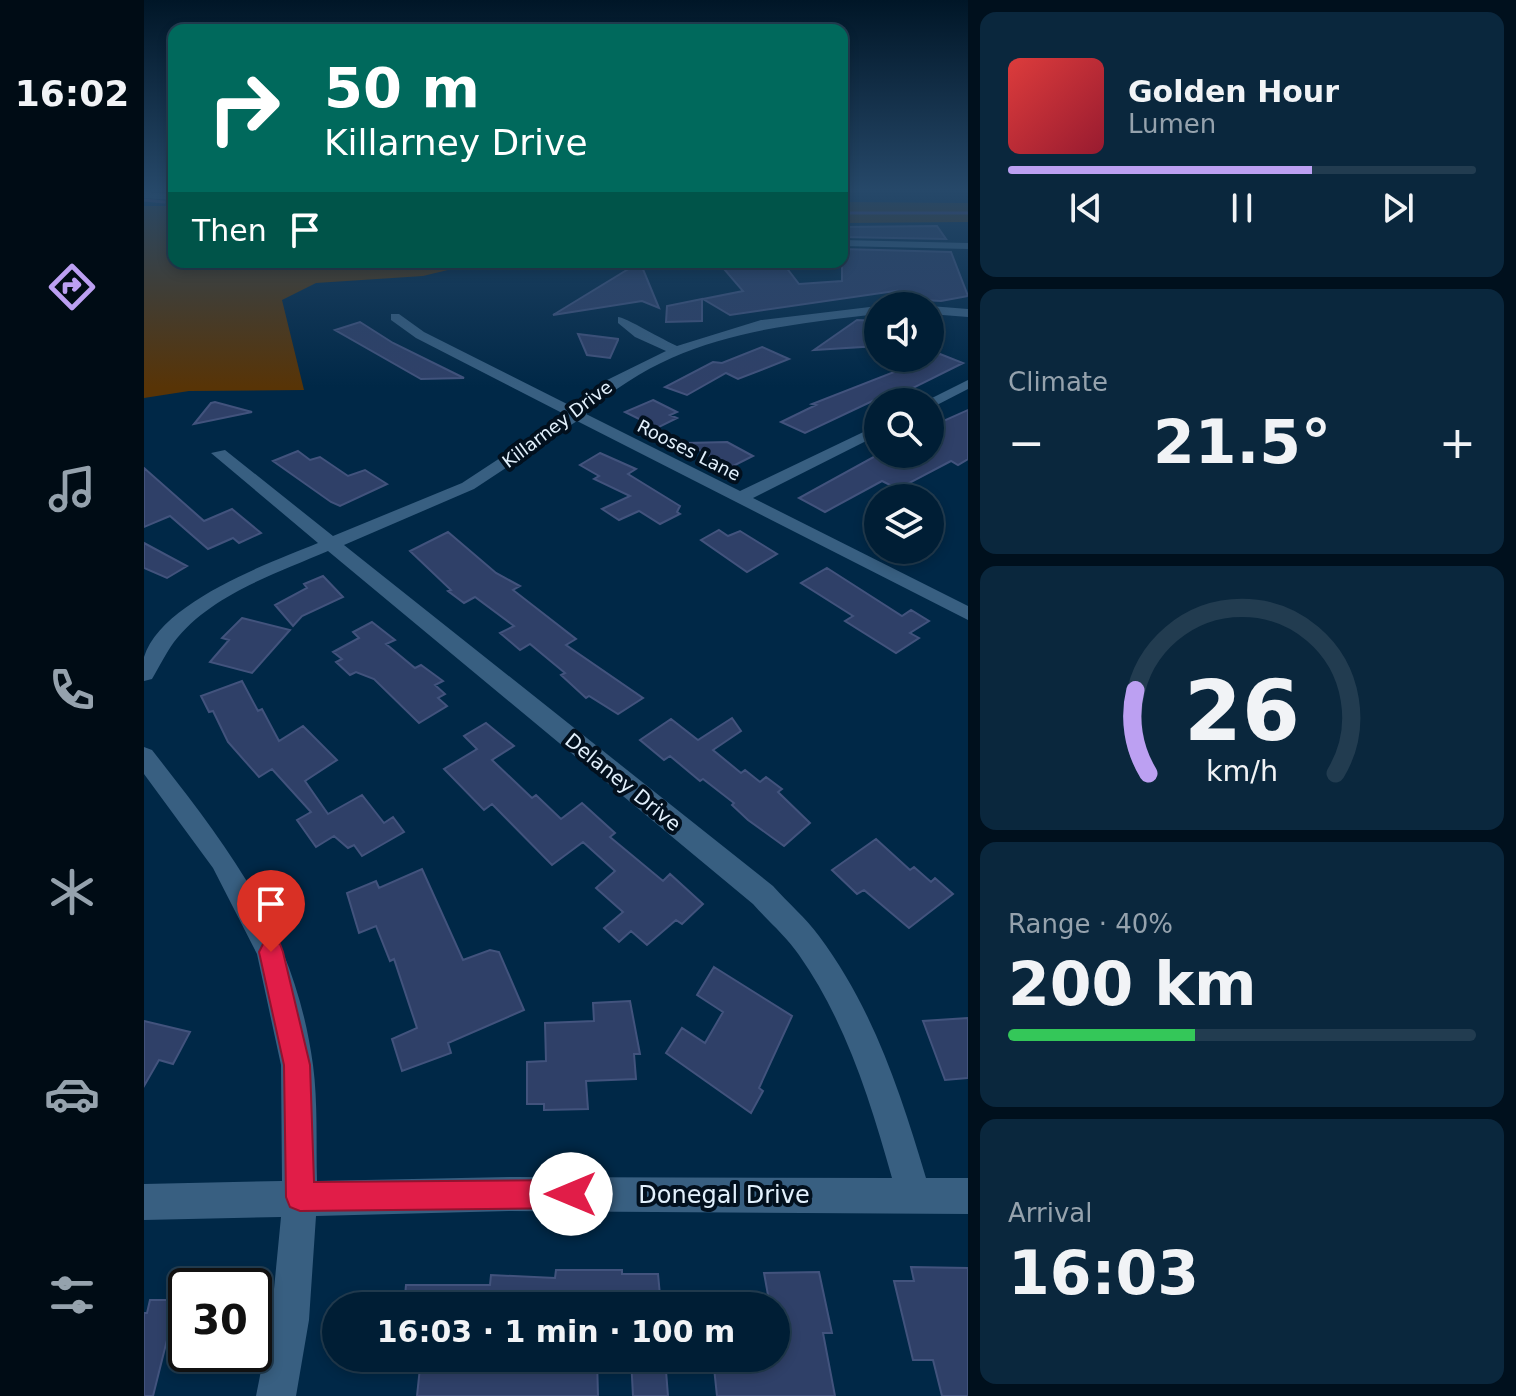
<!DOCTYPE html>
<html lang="en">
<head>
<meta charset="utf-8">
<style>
	:root { --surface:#001e35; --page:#0a273d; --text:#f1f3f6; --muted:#95a2ad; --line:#223c50; --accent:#bca0f2 }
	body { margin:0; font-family:"DejaVu Sans",sans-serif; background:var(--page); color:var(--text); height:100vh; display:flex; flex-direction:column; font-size:30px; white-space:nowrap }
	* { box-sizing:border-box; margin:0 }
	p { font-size:26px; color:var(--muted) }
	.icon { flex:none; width:44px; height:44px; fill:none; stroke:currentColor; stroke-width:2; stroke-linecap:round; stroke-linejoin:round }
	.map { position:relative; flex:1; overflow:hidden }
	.side { display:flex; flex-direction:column; gap:12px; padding:12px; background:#00101d; width:548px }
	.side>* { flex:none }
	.banner { position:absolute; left:24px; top:24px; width:680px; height:244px; border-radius:16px; box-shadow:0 4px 12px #0003,0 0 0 2px var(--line); background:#00695c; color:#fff; overflow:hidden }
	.buttons { position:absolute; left:720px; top:292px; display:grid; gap:16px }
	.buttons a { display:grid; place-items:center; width:80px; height:80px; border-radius:50%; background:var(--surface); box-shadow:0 4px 12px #0003,0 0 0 2px var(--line); font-size:40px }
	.speed { position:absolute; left:24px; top:1268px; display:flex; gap:16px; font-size:40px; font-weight:700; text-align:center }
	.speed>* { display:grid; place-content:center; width:104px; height:104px; border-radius:50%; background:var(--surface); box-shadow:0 4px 12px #0003,0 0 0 2px var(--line); line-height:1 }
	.speed .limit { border:4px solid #111; border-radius:12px; background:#fff; color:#111 }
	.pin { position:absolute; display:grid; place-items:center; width:68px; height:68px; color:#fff; margin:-82px -34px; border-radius:50% 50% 50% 0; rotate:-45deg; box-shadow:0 0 8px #0007 }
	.pin .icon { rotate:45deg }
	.me { position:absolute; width:88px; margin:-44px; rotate:270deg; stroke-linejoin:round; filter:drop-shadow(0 0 6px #0008) }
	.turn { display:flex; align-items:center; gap:28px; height:168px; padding:0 24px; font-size:36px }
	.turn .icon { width:104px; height:104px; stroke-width:2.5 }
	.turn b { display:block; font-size:56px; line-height:68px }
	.then { display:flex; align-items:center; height:76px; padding:0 24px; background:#0003; gap:16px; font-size:30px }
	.big { font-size:60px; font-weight:700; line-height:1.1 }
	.side .card { flex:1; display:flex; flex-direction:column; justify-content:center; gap:12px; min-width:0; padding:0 28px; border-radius:16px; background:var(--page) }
	.side .dial { align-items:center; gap:0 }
	.dial svg { height:208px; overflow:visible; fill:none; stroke:var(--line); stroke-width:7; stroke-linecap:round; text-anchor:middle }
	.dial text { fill:var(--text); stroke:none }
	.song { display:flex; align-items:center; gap:24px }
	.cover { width:96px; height:96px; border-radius:12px; background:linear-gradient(135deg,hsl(0 70% 55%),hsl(350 70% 35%)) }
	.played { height:8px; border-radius:4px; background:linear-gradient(90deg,var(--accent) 65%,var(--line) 65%) }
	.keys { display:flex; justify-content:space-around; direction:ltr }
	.heat { display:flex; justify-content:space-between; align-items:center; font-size:44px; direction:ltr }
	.charge { height:12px; border-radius:6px; background:linear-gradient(90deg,#34c759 40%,var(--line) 0) }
	.trip { position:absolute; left:178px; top:1292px; width:468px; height:80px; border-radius:40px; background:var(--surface); box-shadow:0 4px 12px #0003,0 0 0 2px var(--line); font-weight:700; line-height:80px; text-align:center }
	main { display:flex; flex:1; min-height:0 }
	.tabs { display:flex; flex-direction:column; width:144px; justify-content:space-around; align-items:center; background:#000c15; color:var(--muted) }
	.tabs .icon { width:56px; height:56px }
	.tabs .on { color:var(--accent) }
	.tabs b { font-size:36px; color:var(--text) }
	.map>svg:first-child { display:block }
	.green { fill:#583406 }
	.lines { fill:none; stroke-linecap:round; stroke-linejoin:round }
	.stream { stroke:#5d4079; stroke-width:3 }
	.building { fill:#2f4068; stroke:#42537d; stroke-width:2 }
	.minor { fill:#385f81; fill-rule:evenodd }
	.route { fill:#e11d48; stroke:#92132f; stroke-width:2 }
	.labels { text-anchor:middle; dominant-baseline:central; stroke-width:8; stroke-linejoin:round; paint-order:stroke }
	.far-street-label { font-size:18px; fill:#e2f0fc; stroke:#02101e }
	.street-label { font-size:20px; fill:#e2f0fc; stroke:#02101e }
	.near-street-label { font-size:24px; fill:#e2f0fc; stroke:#02101e }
</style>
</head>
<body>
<main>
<nav class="tabs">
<b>16:02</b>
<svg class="icon on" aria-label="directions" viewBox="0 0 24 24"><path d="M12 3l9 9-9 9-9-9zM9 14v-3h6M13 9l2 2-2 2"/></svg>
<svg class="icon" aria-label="music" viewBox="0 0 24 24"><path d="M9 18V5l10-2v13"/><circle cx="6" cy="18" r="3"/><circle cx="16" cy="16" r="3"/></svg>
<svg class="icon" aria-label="phone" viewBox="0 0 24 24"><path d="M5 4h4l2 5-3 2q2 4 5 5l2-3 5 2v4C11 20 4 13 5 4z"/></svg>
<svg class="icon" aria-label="climate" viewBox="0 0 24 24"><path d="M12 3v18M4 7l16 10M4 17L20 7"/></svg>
<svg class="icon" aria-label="car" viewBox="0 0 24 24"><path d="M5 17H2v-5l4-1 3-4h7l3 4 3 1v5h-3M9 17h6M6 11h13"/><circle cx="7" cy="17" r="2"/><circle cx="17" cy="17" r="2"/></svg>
<svg class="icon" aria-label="filters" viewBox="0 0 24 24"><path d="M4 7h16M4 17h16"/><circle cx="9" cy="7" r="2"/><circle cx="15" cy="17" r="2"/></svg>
</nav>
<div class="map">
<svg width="824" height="1396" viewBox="0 0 824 1396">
	<rect width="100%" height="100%" fill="#002847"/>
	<!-- green -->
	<path class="green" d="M698,202L824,203V222L698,223Z
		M0,206H30V262H337L279,276L172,283L138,300L160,390L45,391L0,398Z"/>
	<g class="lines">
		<!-- stream -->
		<path class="stream" d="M0,200L20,202
			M698,213H824"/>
	</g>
	<!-- building -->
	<path class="building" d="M793,226L802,239L698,237V227Z
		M698,249L807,252L824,296L797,301L742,298L751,291L586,315L559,299L599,291L574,262H638L655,284L698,281Z
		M496,262L515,308L498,301L409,315Z
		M558,299V321L522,322L523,306Z
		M713,320L734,321V346L670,350Z
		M216,322L249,343L320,378L277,379L191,330Z
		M434,334L474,339V340L466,358L443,355Z
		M618,347L645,359L594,379L582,373L543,395L521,387L569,362L578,363Z
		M796,354L819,363L763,391L757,388L737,397L661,433L637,422L672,405L668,404Z
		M509,400L533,412L526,415L533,418L513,428L481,412Z
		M67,403L71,402L108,412L50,424Z
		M824,410V459L814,465L807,461L754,489L738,481L681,512L655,498L735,454H786V427Z
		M583,442L609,456L585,468L544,443Z
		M154,451L166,460L176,457L204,476L221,470L243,484L196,506L187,502L129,461Z
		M456,453L492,469L484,474L536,506L533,512L536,514L516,524L495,511L475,520L458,509L486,496L450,479L455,476L436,465Z
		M0,468L60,521L88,509L117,533L95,543L89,538L64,549L26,516L0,527Z
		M575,530L584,536L596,531L633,554L603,572L557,540Z
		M304,532L352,573L376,586L369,590L432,639L422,645L499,698L474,714L445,696L442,698L417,675L421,673L386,644L376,650L356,633L370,626L331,597L320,603L304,591L307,590L266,551Z
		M0,543L43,566L23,578L0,568Z
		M683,568L758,616L767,610L785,621L766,633L775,638L752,653L701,621L709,616L657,583Z
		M179,576L199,597L158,616L149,626L131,605L163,588L160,584Z
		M98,618L146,630L108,673L66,662L85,640L78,638Z
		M228,622L251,640L242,644L271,668L277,665L299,681L291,685L301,694L294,698L303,706L275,723L230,679L212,672L206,675L192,662L198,659L189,652L215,638L209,632Z
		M98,681L114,711L118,709L135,741L159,726L193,760L161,781L184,814L218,795L240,823L249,817L260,832L218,856L210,845L204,848L190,836L172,847L153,820L167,812L128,769L115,777L84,742L69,711L65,712L57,696Z
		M588,718L597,731L569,750L597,773L601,770L616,782L622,777L638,789L634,792L666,823L640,846L604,820L588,805L590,803L559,779L556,781L526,756L520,760L496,740L527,719L554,740Z
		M342,723L370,746L348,760L388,798L392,795L417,819L438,803L471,833L466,837L519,881L526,874L559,904L538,924L532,920L503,945L487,931L475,942L460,928L479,912L452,888L471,871L439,842L408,865L348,804L340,810L300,769L333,749L320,736Z
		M732,839L766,870L770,867L787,882L791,878L809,894L765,928L720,890L713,894L688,870Z
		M278,869L319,960L346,950L355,952L380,1010L304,1043L307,1053L258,1071L248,1039L273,1028L250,959L246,961L232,926L215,933L203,893L232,881L235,888Z
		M570,967L648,1016L615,1088L619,1091L607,1113L522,1053L538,1028L561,1043L579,1012L553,995Z
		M486,1001L496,1054H490L492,1079L442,1081L444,1109L400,1110V1104H383V1062L402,1061L401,1023L450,1021L449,1003Z
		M824,1018V1078L801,1080L779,1021Z
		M0,1021L46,1032L29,1064L15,1060L0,1086Z
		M767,1267L824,1268V1396H798L789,1360H769L750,1281H770Z
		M412,1270H478V1274H514L517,1306H260L262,1285H346L347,1275L411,1278Z
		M675,1272L688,1333H679L691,1396H573L569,1358H632V1306H626L620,1273Z
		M6,1300H33L9,1396H0V1313H3Z
		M277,1358H453L454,1396H273Z
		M487,1358H521L524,1396H489Z"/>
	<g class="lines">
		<!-- minor -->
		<path class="minor" d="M0,192L30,194V200L0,198Z
			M698,240L824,243V249L698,246Z
			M734,306V314C624,327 528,336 442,414L596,491L734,425V435L609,498L824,606V620L433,421L330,489L200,545L629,886C644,903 662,918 675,936C729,1008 757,1094 782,1178H824V1214L365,1211L172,1216L165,1320L152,1396H112L127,1320L137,1217L0,1220V1184L138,1181L137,1065L113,954L69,868L0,774V747L8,750C87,851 151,933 169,1065C174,1103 172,1143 173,1181L365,1177L748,1178C726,1100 702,1022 655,955C642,936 624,921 609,904L184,551C131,574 66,595 30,642C22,653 15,667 8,679L0,681C0,674 0,663 0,657C17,602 125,563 174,543L67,453L81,450L189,536L318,483L422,415L272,338L247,320V314H255L280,332L431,408L463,380L522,351L491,337L474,323V317C481,317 521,341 533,346L617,320Z
			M786,306L824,309V317L786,314Z
			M824,380V389L791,406L786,407V402H780Z"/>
	</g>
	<!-- sky -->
	<linearGradient id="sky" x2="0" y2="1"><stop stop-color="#001627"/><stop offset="0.49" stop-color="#264869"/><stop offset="1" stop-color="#264869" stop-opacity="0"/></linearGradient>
	<rect width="824" height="387" fill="url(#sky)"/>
	<!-- route -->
	<path class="route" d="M127,941L136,944L139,952L166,1065L170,1182L427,1180L438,1184L442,1194L438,1204L427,1208L156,1211L146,1207L142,1197L140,1065L115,952L119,944Z"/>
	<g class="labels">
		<!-- far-street labels -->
		<g class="far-street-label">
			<text transform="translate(413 424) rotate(-37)">Killarney Drive</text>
			<text transform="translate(545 450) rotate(27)">Rooses Lane</text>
		</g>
		<!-- street labels -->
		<g class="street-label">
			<text transform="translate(479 782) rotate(39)">Delaney Drive</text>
		</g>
		<!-- near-street labels -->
		<g class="near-street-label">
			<text x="580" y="1195">Donegal Drive</text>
		</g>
	</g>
</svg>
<div class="buttons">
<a><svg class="icon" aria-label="sound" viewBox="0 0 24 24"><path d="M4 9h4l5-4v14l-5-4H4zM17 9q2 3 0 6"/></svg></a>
<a><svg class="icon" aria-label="search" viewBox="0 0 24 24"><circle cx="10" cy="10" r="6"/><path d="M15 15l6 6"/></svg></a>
<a><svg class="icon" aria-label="layers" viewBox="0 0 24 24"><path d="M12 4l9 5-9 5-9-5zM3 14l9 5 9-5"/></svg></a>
</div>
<div class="speed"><div class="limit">30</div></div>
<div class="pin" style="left:127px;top:952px;background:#d93025"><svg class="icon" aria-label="arrive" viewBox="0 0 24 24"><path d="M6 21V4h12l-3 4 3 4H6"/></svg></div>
<svg class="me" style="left:427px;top:1194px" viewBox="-20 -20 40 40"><circle r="19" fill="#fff"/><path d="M0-13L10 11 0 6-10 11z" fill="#e11d48"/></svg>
<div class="trip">16:03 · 1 min · 100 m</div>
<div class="banner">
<div class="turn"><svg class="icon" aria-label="right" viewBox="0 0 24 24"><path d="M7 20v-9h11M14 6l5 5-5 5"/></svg><div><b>50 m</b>Killarney Drive</div></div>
<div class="then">Then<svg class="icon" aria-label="arrive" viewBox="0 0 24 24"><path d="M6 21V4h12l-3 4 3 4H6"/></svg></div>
</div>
</div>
<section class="side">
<div class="card">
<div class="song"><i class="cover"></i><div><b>Golden Hour</b><p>Lumen</p></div></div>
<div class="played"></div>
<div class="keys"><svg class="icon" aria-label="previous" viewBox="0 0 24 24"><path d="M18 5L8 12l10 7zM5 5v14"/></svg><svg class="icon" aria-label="pause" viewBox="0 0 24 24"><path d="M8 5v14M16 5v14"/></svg><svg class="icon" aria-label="next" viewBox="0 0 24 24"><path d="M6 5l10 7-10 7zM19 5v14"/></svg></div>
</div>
<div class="card"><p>Climate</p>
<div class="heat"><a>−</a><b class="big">21.5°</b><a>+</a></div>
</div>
<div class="card dial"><svg viewBox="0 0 100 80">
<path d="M14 69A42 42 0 1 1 86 69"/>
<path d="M14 69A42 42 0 0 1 9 37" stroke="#bca0f2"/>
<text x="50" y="56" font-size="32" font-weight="700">26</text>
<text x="50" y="72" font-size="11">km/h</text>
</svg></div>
<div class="card"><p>Range · 40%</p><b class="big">200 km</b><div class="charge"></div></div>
<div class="card"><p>Arrival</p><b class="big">16:03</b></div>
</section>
</main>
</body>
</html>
